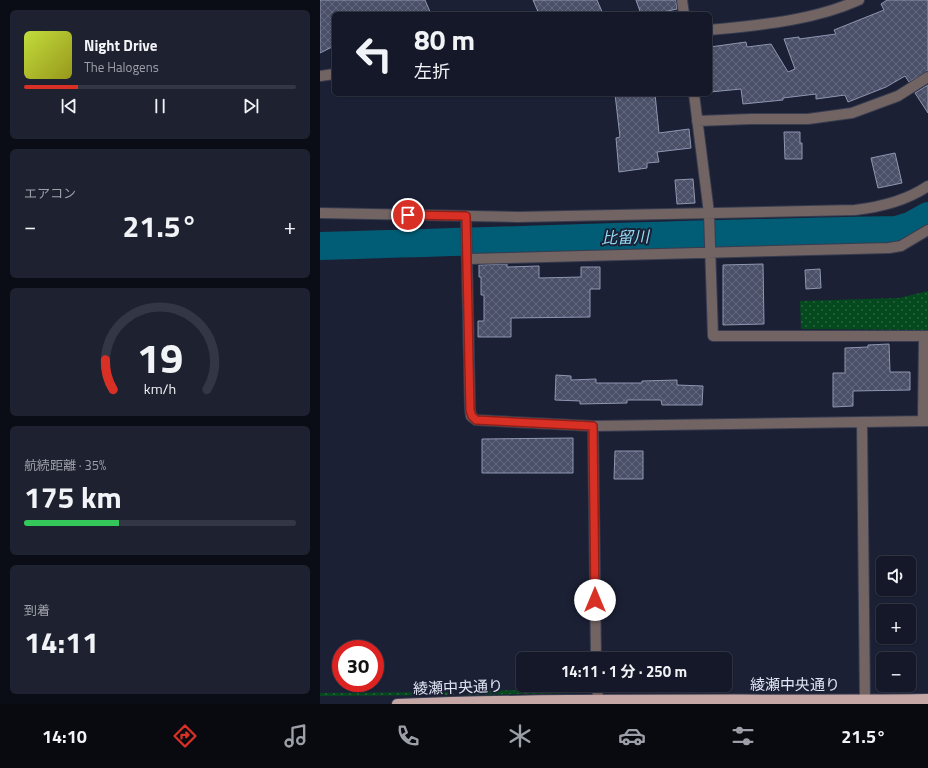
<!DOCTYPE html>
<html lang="ja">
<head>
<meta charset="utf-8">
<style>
	:root { --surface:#141828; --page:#1d2130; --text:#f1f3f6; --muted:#9da0a8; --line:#333745; --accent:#d93025 }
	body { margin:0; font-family:"Titillium Web","Noto Sans JP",sans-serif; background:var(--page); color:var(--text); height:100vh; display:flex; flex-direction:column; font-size:15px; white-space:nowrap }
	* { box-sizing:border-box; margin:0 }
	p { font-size:13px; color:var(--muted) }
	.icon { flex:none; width:22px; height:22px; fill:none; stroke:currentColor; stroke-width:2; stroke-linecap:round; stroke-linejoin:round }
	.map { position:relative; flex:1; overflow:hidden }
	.sheet { display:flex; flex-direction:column; gap:10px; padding:10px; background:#0b0d16; width:320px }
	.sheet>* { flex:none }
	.hud { position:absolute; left:12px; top:12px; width:380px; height:84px; border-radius:6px; box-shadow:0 1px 3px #0004,0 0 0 1px var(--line); background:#141828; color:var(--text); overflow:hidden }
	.fabs { position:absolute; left:556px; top:556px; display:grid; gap:8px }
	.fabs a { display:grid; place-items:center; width:40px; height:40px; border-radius:6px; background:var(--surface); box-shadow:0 1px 3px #0004,0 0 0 1px var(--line); font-size:20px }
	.speed { position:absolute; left:12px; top:640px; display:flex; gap:8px; font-size:20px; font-weight:700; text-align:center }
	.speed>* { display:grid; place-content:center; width:52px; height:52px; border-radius:50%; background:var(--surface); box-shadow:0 1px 3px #0004,0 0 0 1px var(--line); line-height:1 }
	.speed .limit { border:6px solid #d22; background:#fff; color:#111 }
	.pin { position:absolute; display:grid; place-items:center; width:34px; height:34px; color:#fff; margin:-17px; border:2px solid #fff; border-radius:50%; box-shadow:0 1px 4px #0007 }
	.me { position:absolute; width:44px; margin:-22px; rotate:0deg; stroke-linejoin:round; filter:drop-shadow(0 0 3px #0008) }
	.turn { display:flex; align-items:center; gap:14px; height:84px; padding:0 16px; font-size:18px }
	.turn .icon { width:52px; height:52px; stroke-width:2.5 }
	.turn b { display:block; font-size:28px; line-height:34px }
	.big { font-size:30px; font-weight:700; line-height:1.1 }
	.sheet .widget { flex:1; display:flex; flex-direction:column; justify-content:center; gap:6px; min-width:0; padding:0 14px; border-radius:6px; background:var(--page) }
	.sheet .dial { align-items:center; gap:0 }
	.dial svg { height:104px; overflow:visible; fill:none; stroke:var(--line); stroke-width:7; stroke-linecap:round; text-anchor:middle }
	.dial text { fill:var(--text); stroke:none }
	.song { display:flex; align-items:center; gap:12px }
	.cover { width:48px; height:48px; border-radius:6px; background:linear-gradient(135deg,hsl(70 70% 55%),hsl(60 70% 35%)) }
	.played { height:4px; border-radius:2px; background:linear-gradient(90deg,var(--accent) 20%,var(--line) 20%) }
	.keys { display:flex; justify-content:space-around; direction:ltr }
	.heat { display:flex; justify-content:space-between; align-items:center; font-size:22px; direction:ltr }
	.charge { height:6px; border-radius:3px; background:linear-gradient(90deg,#34c759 35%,var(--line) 0) }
	.trip { position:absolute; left:196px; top:652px; width:216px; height:40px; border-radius:6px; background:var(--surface); box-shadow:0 1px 3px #0004,0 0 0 1px var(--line); font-weight:700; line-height:40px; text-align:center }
	.dock { display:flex; height:64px; justify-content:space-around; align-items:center; background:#080a10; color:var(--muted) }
	.dock .icon { width:28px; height:28px }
	.dock .current { color:var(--accent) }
	.dock b { font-size:18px; color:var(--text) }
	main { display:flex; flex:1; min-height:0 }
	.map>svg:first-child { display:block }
	.green { fill:url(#green-dots) }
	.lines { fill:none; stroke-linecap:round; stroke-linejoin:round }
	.river { stroke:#005d75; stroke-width:28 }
	.building { fill:url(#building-cross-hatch); stroke:#8f96b1 }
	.minor-casing { stroke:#373c50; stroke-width:12 }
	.major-casing { stroke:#373c50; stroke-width:12 }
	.minor { stroke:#726463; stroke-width:10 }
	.major { stroke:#c5a8a5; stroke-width:10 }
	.route-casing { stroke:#8d1f18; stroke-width:10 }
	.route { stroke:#d93025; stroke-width:7 }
	.labels { text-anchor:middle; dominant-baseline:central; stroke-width:4; stroke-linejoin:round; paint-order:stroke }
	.street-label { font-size:15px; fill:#e0e5f3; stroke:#1b2035 }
	.water-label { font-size:16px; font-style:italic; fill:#93dcf5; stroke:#1b2035 }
</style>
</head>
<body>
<main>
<section class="sheet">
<div class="widget">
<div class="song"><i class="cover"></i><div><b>Night Drive</b><p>The Halogens</p></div></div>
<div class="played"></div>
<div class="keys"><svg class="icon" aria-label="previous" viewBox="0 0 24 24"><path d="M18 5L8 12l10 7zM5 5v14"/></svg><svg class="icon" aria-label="pause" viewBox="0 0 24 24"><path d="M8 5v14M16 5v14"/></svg><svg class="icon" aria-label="next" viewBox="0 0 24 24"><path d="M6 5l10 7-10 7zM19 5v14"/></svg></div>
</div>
<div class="widget"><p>エアコン</p>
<div class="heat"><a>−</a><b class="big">21.5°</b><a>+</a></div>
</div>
<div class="widget dial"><svg viewBox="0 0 100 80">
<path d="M14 69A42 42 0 1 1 86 69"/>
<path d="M14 69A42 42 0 0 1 8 46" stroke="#d93025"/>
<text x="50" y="56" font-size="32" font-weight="700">19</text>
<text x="50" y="72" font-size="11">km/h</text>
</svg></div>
<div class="widget"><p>航続距離 · 35%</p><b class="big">175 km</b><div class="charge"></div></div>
<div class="widget"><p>到着</p><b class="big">14:11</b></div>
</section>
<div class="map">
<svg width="608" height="704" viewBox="0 0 608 704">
	<defs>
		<pattern id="green-dots" width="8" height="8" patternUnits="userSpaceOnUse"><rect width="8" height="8" fill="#054a1e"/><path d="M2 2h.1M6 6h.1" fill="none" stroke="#29643f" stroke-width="1.8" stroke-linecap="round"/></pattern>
		<pattern id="building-cross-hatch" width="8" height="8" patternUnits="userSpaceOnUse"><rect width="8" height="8" fill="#4a5068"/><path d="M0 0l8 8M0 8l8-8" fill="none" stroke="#64697e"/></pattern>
	</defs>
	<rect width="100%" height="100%" fill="#1b2035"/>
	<!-- green -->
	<path class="green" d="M608,291V330L481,329L480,301L579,298Z
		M263,689L258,693L148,695V691Z
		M133,692L134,695L0,696V693Z"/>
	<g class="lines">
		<!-- river -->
		<path class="river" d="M0,246C192,241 385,233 577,230L590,226L608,216"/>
	</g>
	<!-- building -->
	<path class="building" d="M0,0H105L111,14H14V46L0,53Z
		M213,0H277L283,14H219Z
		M316,0H356L357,9L334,14H321Z
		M567,0H608V71L589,82L585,76L566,87L528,102L525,95L496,99V94L463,98V100L423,104L421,89L390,92V47L426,42L427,47L451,44L468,72L475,69L464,39L479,37V39L516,34L514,30L564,10L561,4Z
		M608,85V113L595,93Z
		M295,94H335L339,133L369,129L371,148L337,152L339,162L327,163V168L299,172L296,138L300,137Z
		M464,132H480V143H482V159H465Z
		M575,153L582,183L558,188L551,158Z
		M373,179L375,203L357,204L355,180Z
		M187,264V267L219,266V278L261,277V267H280V289H270V317L191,318V337H158V321H164V295H161V277H159V265Z
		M443,264L444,324L403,325V265Z
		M500,269L501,288L486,289L485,270Z
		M569,344L570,372H590V390L533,391V406L513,407V373H525V348L548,347V345Z
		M236,375L251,376V380L276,379V383H322V381L357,380V385L383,386L382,405H342L341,400H307V403L260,404V401L235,400Z
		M253,438V473H162V439Z
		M295,451H323V479H294Z"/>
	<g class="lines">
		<defs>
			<path id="minor" d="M362,0L364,14
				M390,30C440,25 492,21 539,0
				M0,76L14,74
				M374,94L389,213L393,336H608
				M377,121L431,119H488L532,113L578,96L608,77
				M0,213L197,217L535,210C561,207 586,201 608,186
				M146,216L150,409L151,416L156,420L273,426L608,421
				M148,259L569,248L581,246L608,230
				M603,421L604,336
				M542,422L545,704
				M273,426L276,659
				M277,685L278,700"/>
			<path id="major" d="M77,704C254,697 431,701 608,699"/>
		</defs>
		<!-- minor casing -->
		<use href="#minor" class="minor-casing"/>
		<!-- major casing -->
		<use href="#major" class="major-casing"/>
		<!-- minor -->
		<use href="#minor" class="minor"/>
		<!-- major -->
		<use href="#major" class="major"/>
	</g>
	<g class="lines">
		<defs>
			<path id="route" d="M88,215L146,216L150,410L152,416L156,420L273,426L275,600"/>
		</defs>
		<!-- route casing -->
		<use href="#route" class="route-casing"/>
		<!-- route -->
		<use href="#route" class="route"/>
	</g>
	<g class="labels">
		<!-- street labels -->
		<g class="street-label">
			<text x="475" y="684">綾瀬中央通り</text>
			<text transform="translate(138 687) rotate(-2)">綾瀬中央通り</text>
		</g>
		<!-- water labels -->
		<g class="water-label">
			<text transform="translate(305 237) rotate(-2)">比留川</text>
		</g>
	</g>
</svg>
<div class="fabs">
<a><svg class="icon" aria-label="sound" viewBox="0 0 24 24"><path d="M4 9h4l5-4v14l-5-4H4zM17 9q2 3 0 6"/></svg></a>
<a>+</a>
<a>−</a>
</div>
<div class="speed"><div class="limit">30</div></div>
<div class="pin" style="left:88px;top:215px;background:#d93025"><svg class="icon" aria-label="arrive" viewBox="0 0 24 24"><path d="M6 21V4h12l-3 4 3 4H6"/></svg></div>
<svg class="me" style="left:275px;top:600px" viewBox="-20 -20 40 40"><circle r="19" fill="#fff"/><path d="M0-13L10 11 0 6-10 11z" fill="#d93025"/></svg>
<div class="trip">14:11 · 1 分 · 250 m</div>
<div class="hud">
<div class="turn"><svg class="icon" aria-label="left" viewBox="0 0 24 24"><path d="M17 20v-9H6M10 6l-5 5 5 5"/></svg><div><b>80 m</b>左折</div></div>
</div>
</div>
</main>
<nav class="dock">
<b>14:10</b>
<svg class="icon current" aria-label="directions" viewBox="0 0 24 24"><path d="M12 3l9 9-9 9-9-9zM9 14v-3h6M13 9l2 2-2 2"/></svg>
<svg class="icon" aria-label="music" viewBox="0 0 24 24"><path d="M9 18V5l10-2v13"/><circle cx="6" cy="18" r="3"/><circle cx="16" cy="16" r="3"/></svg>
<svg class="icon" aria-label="phone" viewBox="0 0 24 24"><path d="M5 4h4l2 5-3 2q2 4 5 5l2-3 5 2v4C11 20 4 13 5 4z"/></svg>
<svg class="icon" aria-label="climate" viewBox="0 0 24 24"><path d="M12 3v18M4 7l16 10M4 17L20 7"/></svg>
<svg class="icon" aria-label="car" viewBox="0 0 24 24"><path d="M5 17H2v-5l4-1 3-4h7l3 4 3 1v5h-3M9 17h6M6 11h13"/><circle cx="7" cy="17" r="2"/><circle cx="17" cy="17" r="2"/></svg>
<svg class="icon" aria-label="filters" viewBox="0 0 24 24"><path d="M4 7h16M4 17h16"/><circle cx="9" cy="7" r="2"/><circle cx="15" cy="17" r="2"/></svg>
<b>21.5°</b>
</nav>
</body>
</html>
